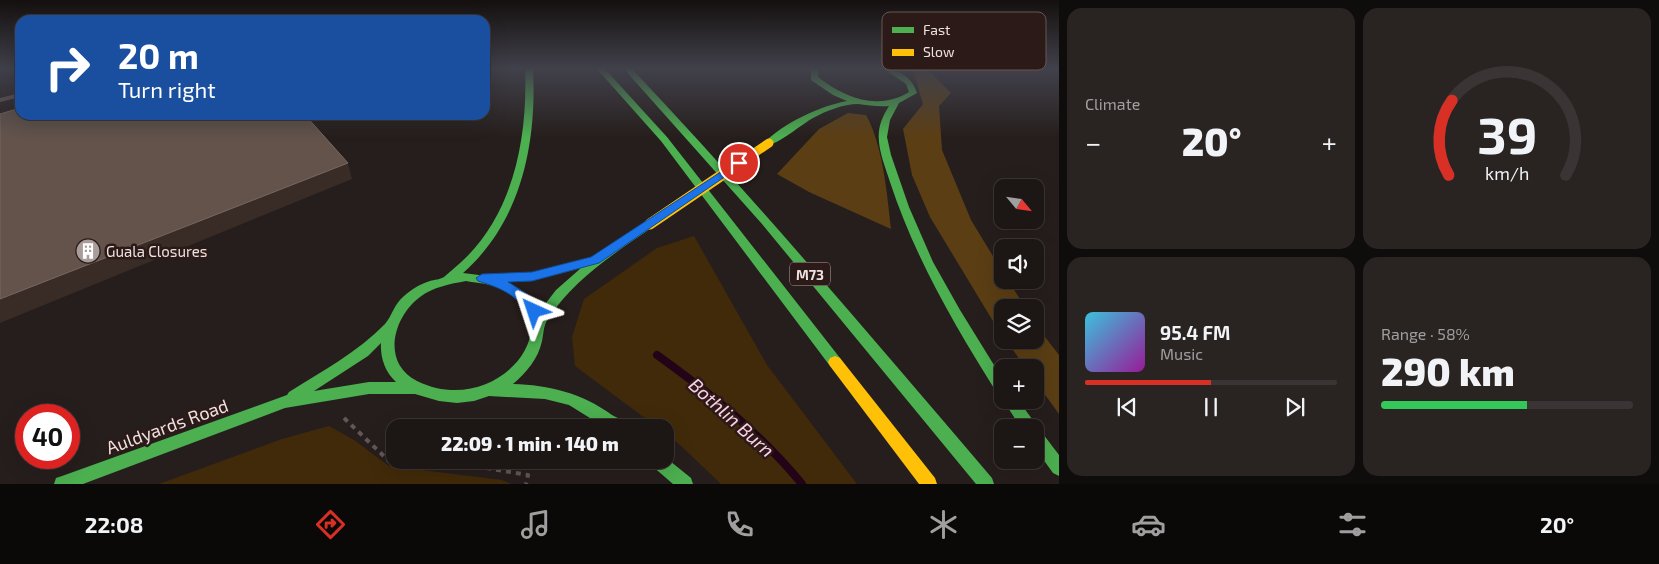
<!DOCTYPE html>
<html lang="en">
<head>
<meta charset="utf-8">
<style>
	:root { --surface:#1c1615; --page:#292322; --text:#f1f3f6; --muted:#a09fa0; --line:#3a3534; --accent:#d93025 }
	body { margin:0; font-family:"Exo 2",sans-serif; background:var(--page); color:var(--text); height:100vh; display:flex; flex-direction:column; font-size:19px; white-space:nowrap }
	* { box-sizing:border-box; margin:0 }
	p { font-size:16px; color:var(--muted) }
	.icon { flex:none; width:28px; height:28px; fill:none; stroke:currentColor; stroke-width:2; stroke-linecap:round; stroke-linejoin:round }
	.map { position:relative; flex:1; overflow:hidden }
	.side { display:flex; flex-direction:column; gap:8px; padding:8px; background:#0f0c0c; width:600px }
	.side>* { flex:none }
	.top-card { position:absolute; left:15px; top:15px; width:475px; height:105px; border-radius:15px; box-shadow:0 5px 20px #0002,0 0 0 1px var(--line); background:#1a4fa0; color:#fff; overflow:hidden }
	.needle { width:32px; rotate:119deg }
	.controls { position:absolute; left:994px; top:179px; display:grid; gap:10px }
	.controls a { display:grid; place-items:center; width:50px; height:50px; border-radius:10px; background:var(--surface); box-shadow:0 5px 20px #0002,0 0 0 1px var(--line); font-size:25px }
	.speed { position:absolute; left:15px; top:404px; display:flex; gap:10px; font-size:25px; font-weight:700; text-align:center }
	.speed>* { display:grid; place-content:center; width:65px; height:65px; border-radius:50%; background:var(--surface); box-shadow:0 5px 20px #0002,0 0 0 1px var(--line); line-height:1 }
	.speed .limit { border:8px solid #d22; background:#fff; color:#111 }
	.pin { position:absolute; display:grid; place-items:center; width:42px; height:42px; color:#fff; margin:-21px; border:2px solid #fff; border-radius:50%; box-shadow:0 1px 5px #0007 }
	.me { position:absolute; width:55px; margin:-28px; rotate:318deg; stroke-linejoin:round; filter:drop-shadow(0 0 4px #0008) }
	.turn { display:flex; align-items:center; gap:18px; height:105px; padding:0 20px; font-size:22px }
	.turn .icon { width:65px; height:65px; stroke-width:2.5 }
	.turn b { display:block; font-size:35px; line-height:42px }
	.big { font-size:38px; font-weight:800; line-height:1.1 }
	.side .widget { flex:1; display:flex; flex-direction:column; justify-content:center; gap:8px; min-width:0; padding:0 18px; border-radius:15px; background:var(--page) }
	.side .dial { align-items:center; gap:0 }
	.dial svg { height:130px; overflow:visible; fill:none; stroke:var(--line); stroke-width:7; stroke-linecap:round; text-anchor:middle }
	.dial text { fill:var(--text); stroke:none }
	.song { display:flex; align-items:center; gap:15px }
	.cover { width:60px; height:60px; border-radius:8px; background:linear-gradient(135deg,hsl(190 70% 55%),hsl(300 70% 35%)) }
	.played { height:5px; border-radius:2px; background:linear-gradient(90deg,var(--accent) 50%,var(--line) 50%) }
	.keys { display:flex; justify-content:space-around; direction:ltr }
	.heat { display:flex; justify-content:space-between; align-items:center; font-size:28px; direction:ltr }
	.charge { height:8px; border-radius:4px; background:linear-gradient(90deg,#34c759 58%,var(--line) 0) }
	.side .tiles { flex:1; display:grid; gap:8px; grid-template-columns:repeat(2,1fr) }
	.trip { position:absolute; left:386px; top:419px; width:288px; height:50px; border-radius:15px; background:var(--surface); box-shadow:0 5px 20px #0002,0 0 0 1px var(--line); font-weight:800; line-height:50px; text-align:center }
	.menu { display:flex; height:80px; justify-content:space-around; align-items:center; background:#0b0908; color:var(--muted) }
	.menu .icon { width:35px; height:35px }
	.menu .current { color:var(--accent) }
	.menu b { font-size:22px; color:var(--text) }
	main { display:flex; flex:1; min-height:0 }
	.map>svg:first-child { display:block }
	.green { fill:#412a09 }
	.forest { fill:#5b3e14 }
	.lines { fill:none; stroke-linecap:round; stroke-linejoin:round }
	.stream { stroke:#230317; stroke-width:8 }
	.path { stroke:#635658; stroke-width:4; stroke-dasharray:5 5; stroke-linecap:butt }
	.lane { fill:#6b575b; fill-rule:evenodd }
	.fast { fill:#4caf50; fill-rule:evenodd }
	.slow { fill:#ffc107; fill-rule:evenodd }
	.slow-bridge-far1 { stroke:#ffc107; stroke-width:9 }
	.slow-bridge { stroke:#ffc107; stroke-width:11 }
	.shaded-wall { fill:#392c26 }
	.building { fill:#63534b; stroke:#786962 }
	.route { fill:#1a73e8; stroke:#114b97 }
	.labels { text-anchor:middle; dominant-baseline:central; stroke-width:5; stroke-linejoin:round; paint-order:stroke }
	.shield { fill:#2b1a17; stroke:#b4a5a3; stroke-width:1 }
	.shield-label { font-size:14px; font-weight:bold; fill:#eee1df }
	.poi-label { font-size:15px; fill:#eee1df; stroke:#2b1a17; text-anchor:start }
	.near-street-label { font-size:18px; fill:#eee1df; stroke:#2b1a17 }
	.near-water-label { font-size:19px; font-style:italic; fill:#fecfe8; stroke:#2b1a17 }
	.key { fill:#2b1a17; stroke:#665653; stroke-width:1 }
	.key-label { font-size:14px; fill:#eee1df }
</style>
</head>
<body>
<main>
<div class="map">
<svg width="1059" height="484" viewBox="0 0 1059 484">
	<rect width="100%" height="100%" fill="#261e1c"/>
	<!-- green -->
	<path class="green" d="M694,236L767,365L857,484H721L680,445L665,433V428L657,427L575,366L572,337L584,299L657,248Z
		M329,426L354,440L389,466L502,480L511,484H159L282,439Z"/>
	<!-- forest -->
	<path class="forest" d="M927,69L951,93L939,106L942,150L971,220L1002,271V280H1008L1025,307L1002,308V336L930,217L912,175L903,129L923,104L913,70Z
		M848,113L866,115C883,145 887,194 891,229L809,192L777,174L819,129Z
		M1035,324L1059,355V414L1035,381V368L1025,367L1006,340H1035Z"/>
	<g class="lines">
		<!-- stream -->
		<path class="stream" d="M657,355C710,393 760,433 802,484"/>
		<!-- path -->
		<path class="path" d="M344,418L389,461L450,462L528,475L526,484"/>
		<!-- lane -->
		<path class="lane" d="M20,93V97L0,102V98Z"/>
		<!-- fast -->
		<path class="fast" d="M525,69H533C537,144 521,222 463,273L487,276L492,274L532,273L587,258L591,259L646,222H654L655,224L654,226C615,253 574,279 548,319C543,327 544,332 542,341C538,359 527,372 513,384C549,385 582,393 612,415C618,418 624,421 626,428H606L569,405L545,399L489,396L474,401L457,403L439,401L415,394H369L285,408L83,484H54L56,478L62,476L287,395L289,392C322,371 358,352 385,324C392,316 394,304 404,296C412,289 420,284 430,281C434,280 441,279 444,277C449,273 454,268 459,264C513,217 528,138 525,69ZM581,268L556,290L539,312L525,293L507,282L532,281ZM466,281C476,283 486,283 496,287C579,318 498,421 417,381C381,363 393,317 420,297C433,287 450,284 466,281ZM381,343C380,357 385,372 396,382H369L314,391L368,356Z
			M597,69H605L667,137L840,358L842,362L840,366L835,368L830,366L661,141Z
			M624,69H632C757,201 874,340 992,478L994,484H976L762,224Z
			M811,69H819L818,77C845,98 878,111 909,92L906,84L884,69C900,69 913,79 917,93L899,103L890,120L887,137L891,155L909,207L933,262L960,310L1002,378V395L997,393C955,326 915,258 890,182C885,166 877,148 879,131C880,122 884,114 889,106C878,107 868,105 858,104C843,104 826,111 813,118C802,124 775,147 766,145L764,143C783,123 820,106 847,101L833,95L811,80Z
			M1003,400H1018L1035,423L1037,429L1040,430L1059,455V476L1053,473L1035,448V428H1021Z
			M665,457L691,478L693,484H673L651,465L649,460H665Z"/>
		<!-- slow -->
		<path class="slow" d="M835,356L840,358L935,478L937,484H919L830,366L828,362L830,358Z"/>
		<!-- slow-bridge-far1 -->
		<path class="slow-bridge-far1" d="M723,174L769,143"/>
		<!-- slow-bridge -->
		<path class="slow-bridge" d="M650,224L725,173"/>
	</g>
	<!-- shaded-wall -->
	<path class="shaded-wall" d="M348,163L352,179L0,323V299Z"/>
	<!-- building -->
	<path class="building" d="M20,108V115H305L348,163L0,299V114Z"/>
	<!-- sky -->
	<linearGradient id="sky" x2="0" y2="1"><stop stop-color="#15100f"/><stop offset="0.5" stop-color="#41414b"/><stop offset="1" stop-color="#41414b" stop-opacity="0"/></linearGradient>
	<rect width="1059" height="137" fill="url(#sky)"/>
	<!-- route -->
	<path class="route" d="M739,160L744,163L742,165L599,263L532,281L508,282L529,295L540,311L538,314H529C515,294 501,288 478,281L476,278L482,274L532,272L591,257Z"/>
	<!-- icons -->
	<defs>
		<symbol id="building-disc" viewBox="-11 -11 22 22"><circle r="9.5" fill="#a89d9b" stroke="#2b1a17"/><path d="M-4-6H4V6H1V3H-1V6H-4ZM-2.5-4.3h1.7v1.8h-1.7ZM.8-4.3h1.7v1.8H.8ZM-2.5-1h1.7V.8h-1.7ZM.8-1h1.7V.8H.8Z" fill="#fff"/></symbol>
	</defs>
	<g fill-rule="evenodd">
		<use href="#building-disc" x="74" y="237" width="28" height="28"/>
	</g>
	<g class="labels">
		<!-- shield labels -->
		<rect class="shield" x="790" y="262.5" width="40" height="23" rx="4"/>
		<g class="shield-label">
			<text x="810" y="274">M73</text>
		</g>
		<!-- poi labels -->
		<g class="poi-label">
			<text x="106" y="251">Guala Closures</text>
		</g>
		<!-- near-street labels -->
		<g class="near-street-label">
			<text transform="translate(167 426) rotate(-20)">Auldyards Road</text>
		</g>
		<!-- near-water labels -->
		<g class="near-water-label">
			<text transform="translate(732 417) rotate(42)">Bothlin Burn</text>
		</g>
	</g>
	<!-- legend -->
	<rect x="882" y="12" width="164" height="58" rx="8" class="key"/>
	<rect x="892" y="27" width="22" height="6" fill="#4caf50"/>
	<rect x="892" y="49" width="22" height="7" fill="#ffc107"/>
	<g class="key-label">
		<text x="923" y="35">Fast</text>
		<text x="923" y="57">Slow</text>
	</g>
</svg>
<div class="controls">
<a><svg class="needle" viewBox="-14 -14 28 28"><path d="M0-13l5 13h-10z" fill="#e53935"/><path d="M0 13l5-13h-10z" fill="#a09fa0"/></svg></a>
<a><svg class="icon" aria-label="sound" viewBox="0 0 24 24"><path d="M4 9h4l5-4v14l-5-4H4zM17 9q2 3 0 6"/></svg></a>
<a><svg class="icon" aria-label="layers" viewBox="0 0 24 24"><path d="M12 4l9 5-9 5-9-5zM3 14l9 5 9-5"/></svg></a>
<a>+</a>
<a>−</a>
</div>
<div class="speed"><div class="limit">40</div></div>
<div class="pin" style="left:739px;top:163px;background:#d93025"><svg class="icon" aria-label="arrive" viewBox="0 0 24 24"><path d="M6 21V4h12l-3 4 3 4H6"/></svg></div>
<svg class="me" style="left:534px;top:311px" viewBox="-20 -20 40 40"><path d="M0-17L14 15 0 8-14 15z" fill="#1a73e8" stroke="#fff" stroke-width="4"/></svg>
<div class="trip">22:09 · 1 min · 140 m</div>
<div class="top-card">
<div class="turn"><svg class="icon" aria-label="right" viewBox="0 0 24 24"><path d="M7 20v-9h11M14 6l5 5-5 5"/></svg><div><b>20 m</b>Turn right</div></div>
</div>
</div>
<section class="side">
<div class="tiles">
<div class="widget"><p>Climate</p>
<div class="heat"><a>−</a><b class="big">20°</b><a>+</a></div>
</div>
<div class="widget dial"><svg viewBox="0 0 100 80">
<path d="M14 69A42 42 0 1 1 86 69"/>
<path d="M14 69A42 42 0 0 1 16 23" stroke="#d93025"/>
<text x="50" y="56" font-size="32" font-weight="700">39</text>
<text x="50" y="72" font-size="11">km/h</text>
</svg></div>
<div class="widget">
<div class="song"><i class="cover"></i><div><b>95.4 FM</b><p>Music</p></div></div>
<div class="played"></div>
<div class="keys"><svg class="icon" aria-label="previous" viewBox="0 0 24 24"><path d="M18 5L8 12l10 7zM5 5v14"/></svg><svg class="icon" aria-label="pause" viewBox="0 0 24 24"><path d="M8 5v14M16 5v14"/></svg><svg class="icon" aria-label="next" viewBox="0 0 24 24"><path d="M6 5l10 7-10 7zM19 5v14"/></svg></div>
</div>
<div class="widget"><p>Range · 58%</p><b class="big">290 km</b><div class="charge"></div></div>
</div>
</section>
</main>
<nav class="menu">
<b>22:08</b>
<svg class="icon current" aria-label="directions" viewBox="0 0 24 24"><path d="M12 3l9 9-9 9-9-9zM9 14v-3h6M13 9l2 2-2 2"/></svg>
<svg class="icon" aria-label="music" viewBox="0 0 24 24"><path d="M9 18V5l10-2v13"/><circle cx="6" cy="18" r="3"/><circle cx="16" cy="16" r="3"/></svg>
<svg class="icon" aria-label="phone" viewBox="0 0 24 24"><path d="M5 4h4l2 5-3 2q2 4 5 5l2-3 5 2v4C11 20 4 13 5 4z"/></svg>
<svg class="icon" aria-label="climate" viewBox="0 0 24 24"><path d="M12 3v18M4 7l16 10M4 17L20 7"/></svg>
<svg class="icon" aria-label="car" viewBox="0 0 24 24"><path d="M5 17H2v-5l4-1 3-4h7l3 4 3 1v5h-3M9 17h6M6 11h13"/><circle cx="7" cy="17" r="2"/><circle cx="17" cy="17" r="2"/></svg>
<svg class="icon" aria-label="filters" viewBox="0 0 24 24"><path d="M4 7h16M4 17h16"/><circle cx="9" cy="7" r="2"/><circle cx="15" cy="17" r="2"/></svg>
<b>20°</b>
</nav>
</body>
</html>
